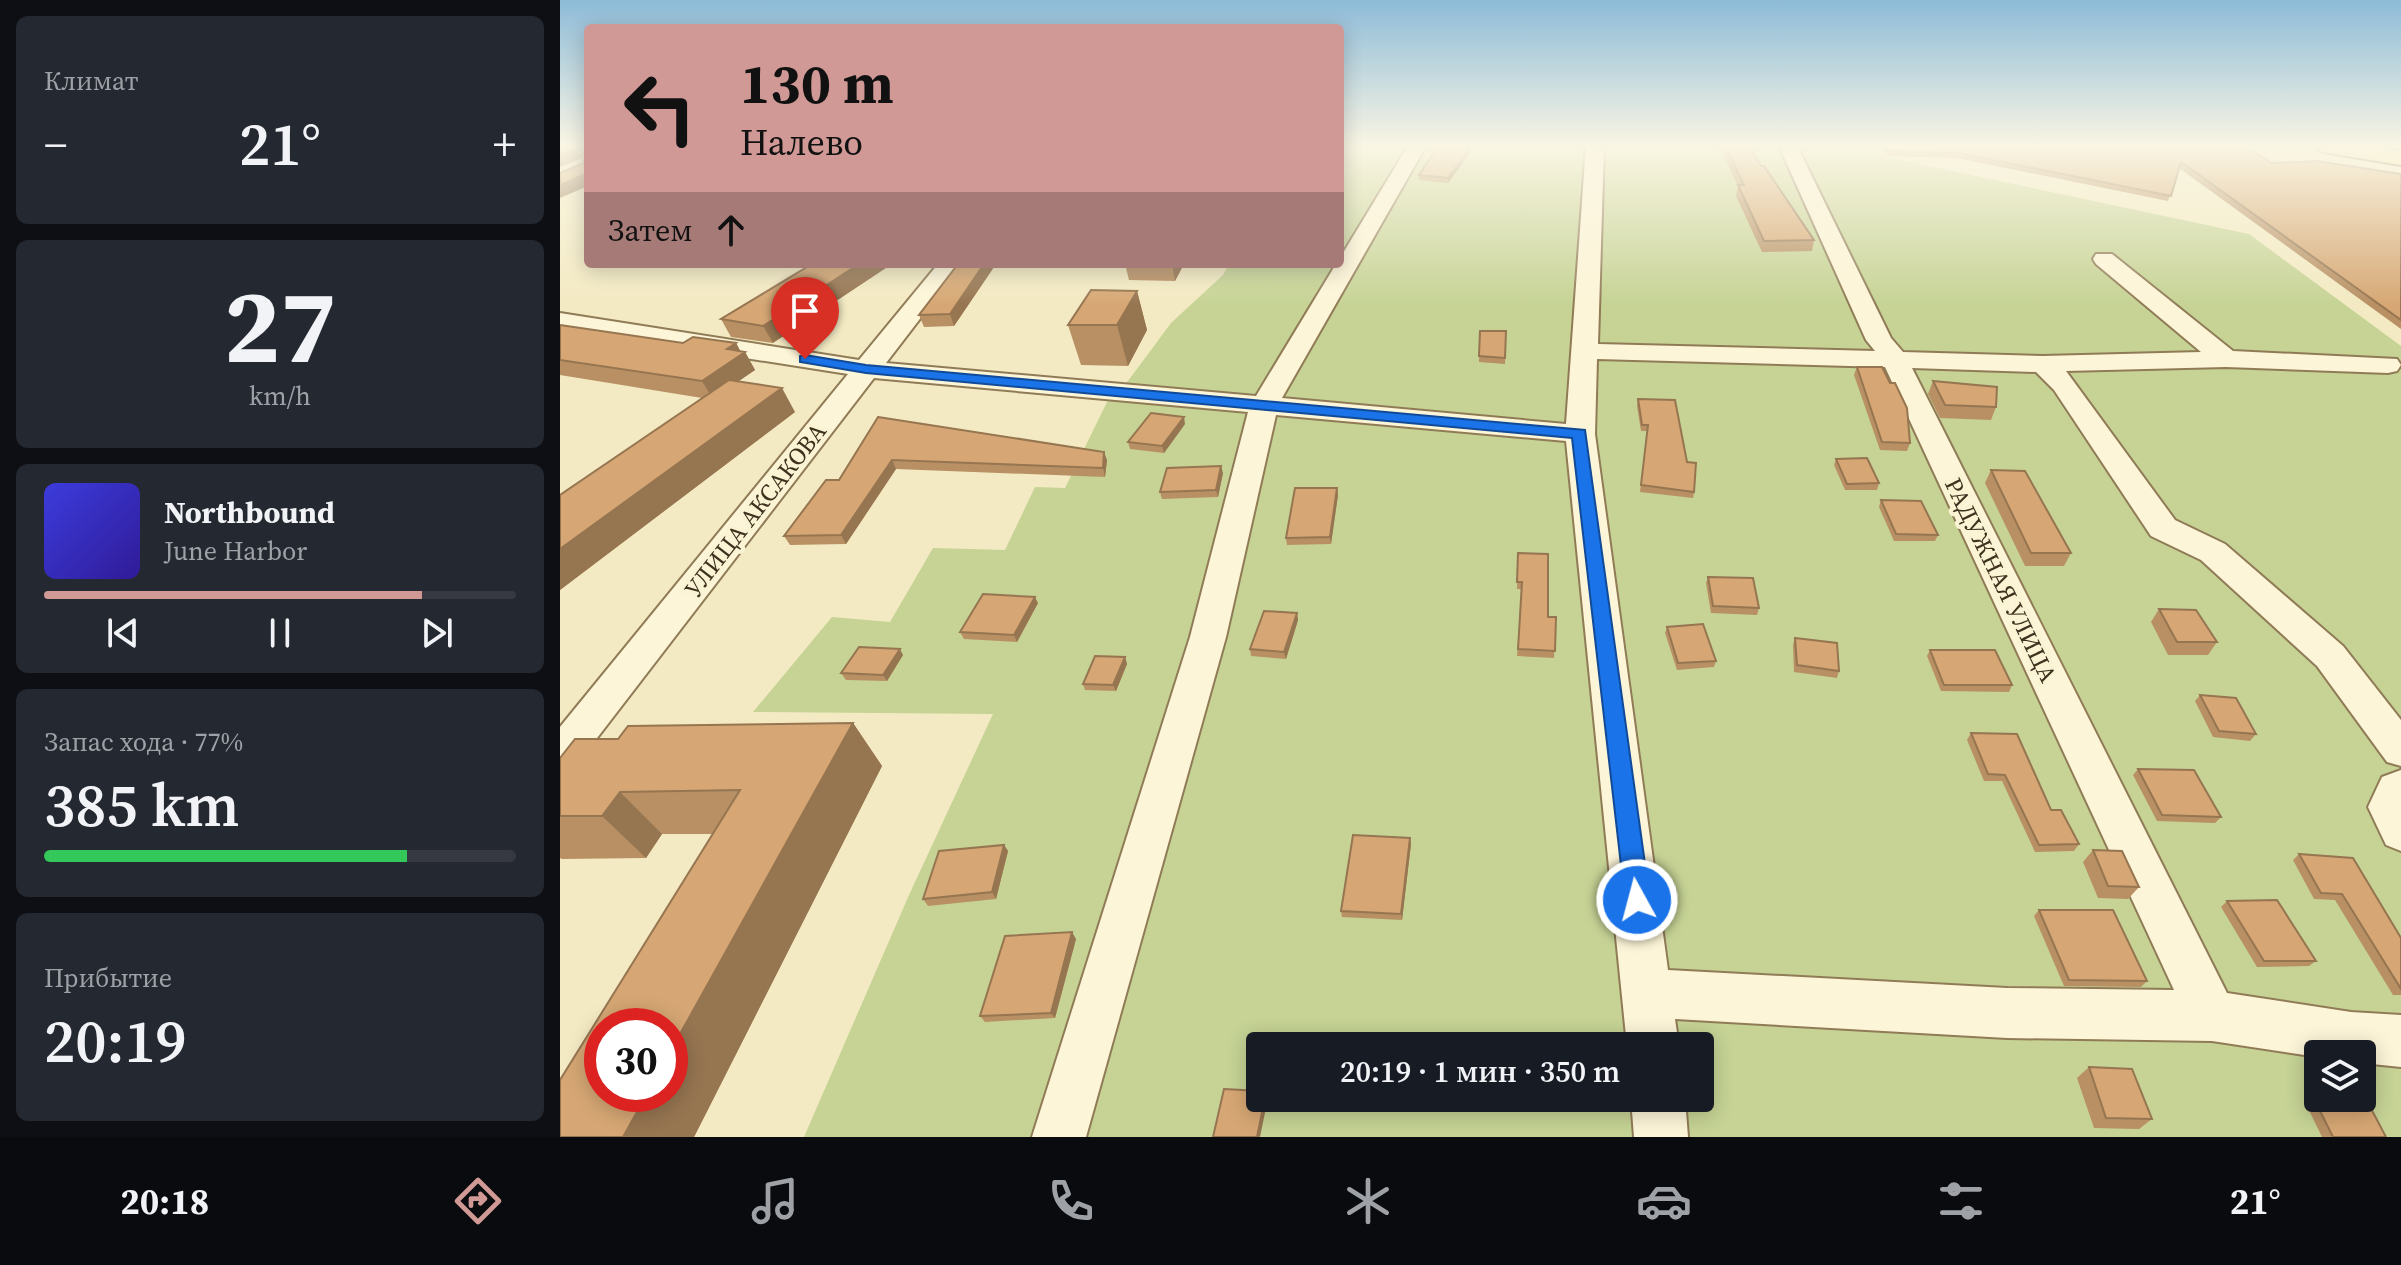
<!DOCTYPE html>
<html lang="ru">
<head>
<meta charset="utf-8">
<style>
	:root { --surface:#171b24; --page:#242831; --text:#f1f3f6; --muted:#9ea1a6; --line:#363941; --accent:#d09995 }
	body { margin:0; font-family:"Source Serif 4",serif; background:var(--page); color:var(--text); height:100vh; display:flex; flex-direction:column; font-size:30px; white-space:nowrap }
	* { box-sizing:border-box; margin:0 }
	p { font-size:26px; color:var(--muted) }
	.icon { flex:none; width:44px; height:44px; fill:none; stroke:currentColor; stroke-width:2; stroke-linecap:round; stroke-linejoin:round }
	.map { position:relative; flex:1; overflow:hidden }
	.sheet { display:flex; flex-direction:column; gap:16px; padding:16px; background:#0d0f14; width:560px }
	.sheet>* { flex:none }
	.guide { position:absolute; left:24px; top:24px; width:760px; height:244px; border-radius:8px; box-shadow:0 4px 20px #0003; background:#d09995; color:#111; overflow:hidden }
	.fabs { position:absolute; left:1744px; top:1040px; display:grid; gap:16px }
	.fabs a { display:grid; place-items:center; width:72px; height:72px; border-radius:8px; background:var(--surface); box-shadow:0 4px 20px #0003; font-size:40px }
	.speed { position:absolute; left:24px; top:1008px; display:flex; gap:16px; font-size:40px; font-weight:700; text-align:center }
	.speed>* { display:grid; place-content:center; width:104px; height:104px; border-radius:50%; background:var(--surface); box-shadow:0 4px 20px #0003; line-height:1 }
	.speed .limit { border:12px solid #d22; background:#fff; color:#111 }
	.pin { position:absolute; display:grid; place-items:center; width:68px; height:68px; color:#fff; margin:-82px -34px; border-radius:50% 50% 50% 0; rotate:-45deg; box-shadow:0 0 8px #0007 }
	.pin .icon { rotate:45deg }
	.me { position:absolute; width:88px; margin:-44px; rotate:353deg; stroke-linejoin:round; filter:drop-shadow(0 0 6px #0008) }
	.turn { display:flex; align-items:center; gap:28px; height:168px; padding:0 24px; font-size:36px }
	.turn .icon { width:104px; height:104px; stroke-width:2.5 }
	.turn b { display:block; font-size:56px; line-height:68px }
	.then { display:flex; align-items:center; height:76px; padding:0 24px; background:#0003; gap:16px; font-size:30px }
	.big { font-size:60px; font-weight:600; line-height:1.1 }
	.sheet .tile { flex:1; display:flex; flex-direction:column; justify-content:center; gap:12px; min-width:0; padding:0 28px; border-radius:12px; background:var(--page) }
	.sheet .dial { align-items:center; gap:0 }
	.dial b { font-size:104px; line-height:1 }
	.song { display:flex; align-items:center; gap:24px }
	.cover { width:96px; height:96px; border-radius:12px; background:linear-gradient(135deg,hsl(240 70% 55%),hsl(250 70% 35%)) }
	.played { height:8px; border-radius:4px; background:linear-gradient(90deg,var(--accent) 80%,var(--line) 80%) }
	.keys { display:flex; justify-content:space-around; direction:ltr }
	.heat { display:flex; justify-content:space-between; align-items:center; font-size:44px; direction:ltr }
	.charge { height:12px; border-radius:6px; background:linear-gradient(90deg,#34c759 77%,var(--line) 0) }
	.trip { position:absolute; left:686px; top:1032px; width:468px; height:80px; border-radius:8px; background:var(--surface); box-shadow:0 4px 20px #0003; font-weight:600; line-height:80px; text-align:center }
	.tabs { display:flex; height:128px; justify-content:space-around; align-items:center; background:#090b0e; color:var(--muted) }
	.tabs .icon { width:56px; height:56px }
	.tabs .on { color:var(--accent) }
	.tabs b { font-size:36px; color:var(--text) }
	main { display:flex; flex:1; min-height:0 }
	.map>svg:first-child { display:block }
	.green { fill:#c6d395; fill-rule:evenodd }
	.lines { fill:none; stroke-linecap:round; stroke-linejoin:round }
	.street-casing { stroke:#907b57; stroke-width:4 }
	.primary-casing { stroke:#5e482c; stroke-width:4 }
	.street { fill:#fdf5d8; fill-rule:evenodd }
	.primary { fill:#fae597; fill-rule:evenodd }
	.wall { fill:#b89064 }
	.shaded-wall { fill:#967551 }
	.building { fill:#d6a774; stroke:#967551; stroke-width:2 }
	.route { fill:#1a73e8; stroke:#114b97; stroke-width:2 }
	.labels { text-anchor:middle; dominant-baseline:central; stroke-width:8; stroke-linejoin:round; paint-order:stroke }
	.street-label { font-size:24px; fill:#3e311d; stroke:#faf3d4 }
</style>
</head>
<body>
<main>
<section class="sheet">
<div class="tile"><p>Климат</p>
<div class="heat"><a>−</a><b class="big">21°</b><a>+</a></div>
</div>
<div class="tile dial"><b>27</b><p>km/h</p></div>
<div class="tile">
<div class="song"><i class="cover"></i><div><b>Northbound</b><p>June Harbor</p></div></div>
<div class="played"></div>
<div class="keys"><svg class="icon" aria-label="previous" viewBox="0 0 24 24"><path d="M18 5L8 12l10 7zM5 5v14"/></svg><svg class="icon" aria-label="pause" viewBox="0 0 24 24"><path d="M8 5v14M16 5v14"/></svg><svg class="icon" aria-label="next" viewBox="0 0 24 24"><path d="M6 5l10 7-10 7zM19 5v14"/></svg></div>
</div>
<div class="tile"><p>Запас хода · 77%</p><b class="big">385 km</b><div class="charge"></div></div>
<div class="tile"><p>Прибытие</p><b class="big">20:19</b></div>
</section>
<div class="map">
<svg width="1841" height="1137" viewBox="0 0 1841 1137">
	<rect width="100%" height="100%" fill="#f3eac3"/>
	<!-- green -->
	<path class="green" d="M780,146H1311L1317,155L1689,234L1841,346V1137H244L349,895L433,714L193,712L272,617L330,622L373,548L445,550L475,487L505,488L547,402L568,381L611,323L663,275L669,264H780ZM700,1046H1140V1098H700ZM1758,1054H1802V1098H1758Z"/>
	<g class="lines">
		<defs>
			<path id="street" d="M848,146H866L722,398L1006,424L1026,146H1044L1038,344L1315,351L1306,340L1219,146H1237L1331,338L1343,352L1483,356L1641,352L1536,264L1533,259L1536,254H1552L1673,351L1837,359L1841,365L1837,371L1828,373L1666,367L1506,371L1615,520L1665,544L1783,646L1841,720V766L1827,762L1757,666L1641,560L1591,536L1494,390L1476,372L1352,368L1667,993L1791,1012L1841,1015V1067L1802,1063V1054H1758V1057L1652,1041L1447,1038L1115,1019L1119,1046H1067L1006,441L716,415L666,637L526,1137H472L630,637L688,412L314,378L14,768L0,773V727L288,374L0,329V313L299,360L378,264H402L326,363L696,396L776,264H780V258ZM1037,359L1325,367L1614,990L1447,988L1108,970L1035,434Z
				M1841,770V851L1826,845L1808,807L1822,777Z
				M1071,1098H1125L1128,1137H1074Z"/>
			<path id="primary" d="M1757,146H1810L1841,151V165L1769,153L1760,151Z"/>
		</defs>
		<!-- street casing -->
		<use href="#street" class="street-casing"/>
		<!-- primary casing -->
		<use href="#primary" class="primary-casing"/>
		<!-- street -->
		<use href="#street" class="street"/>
		<!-- primary -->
		<use href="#primary" class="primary"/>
	</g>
	<!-- wall -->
	<path class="wall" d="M1159,146H1189L1201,166L1254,240L1252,251L1202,252L1176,196L1178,186Z
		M1321,146H1685L1712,163L1841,174V329L1619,168L1608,201L1397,158L1328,156Z
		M910,148V153L888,183L859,180V175Z
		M252,264L213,343L171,337L161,319Z
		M398,264H436L394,326L364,327L359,315Z
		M565,264H624L615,281L569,280Z
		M577,291L587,330L568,366L521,365L508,325Z
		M0,325L123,343H176L180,351L185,352L195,370L178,381L235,412L0,590V495L142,398L0,375Z
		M920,331H946L945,364L919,362Z
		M1297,367L1350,443L1347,451L1320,450L1294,375Z
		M1373,381L1436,407L1431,420L1380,418L1368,394Z
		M1078,399L1127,462L1134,492L1133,498L1080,492L1087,431H1081L1077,406Z
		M318,417L547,460L545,477L336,469L286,544L230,545L224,536L279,480Z
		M625,424L604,453L570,449L568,442Z
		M1276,459L1319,483L1317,490H1285L1274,465Z
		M1431,470L1511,553L1504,566H1465L1425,483Z
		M663,473L658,497L602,499L600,492Z
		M777,488L778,495L771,544L727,545L726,538Z
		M1321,500L1378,535L1375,541H1334L1319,507Z
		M958,553L988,617H996L994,658L957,656L962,589H957Z
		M1148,577L1199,608L1197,615L1151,613L1146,583Z
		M478,603L457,642L404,639L400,632Z
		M1599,609L1657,642L1648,655H1608L1591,622Z
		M737,613L738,620L726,659L691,656L690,649Z
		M1107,627L1156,661L1154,667L1117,670L1105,633Z
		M1235,638L1279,671L1277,678L1234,672L1233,645Z
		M1370,650L1452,685L1449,692L1381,691L1367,656Z
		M343,655L327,681L286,680L281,673Z
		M565,657L567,664L556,691L525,690L523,684Z
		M1640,695L1696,734L1690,741L1653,737L1635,701Z
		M293,723L322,766L134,1137H0L153,834H102L86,858L2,859L0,858V758L58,739Z
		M1411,733L1519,844L1514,851L1475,852L1442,781H1424L1407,740Z
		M1578,769L1661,817L1655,823L1597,821L1573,775Z
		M851,844L842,920L782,917L781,911Z
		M444,845L448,851L436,899L368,906L363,899Z
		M1533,850L1579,887L1568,899L1538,898L1523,862Z
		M1739,854L1841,938V995H1833L1775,900L1754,899L1733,860Z
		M1667,901L1756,961L1749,966L1697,967L1661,907Z
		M1479,910L1587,981L1581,987L1504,986L1474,916Z
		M516,939L495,1018L425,1022L420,1016Z
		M1529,1067L1592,1119L1579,1129L1534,1128L1517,1078Z
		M1753,1097L1826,1137H1762L1745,1102Z"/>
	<!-- shaded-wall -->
	<path class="shaded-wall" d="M21,146L27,156L0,167V154Z
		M910,148V153L888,183V178Z
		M28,173V186L0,198V185Z
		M299,264H332L213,343L203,326Z
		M424,264H436L394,326L390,314Z
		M612,264H624L615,281Z
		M577,291L587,330L568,366L557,325Z
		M176,343L182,354L185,352L195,370L153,399L142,381L167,349Z
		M222,388L235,412L0,590V549Z
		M624,417L625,424L604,453L602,446Z
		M544,452L547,460L545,477L543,468Z
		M332,460L336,469L286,544L281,535Z
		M661,466L663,473L658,497L656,490Z
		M777,488L778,495L771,544L770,537Z
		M475,597L478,603L457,642L454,635Z
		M737,613L738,620L726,659L724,652Z
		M340,649L343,655L327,681L323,675Z
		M565,657L567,664L556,691L553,685Z
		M293,723L322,766L134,1137H63L87,1094H110V1052Z
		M60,792L102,834L86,858L42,816Z
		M850,838L851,844L842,920L841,914Z
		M444,845L448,851L436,899L432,892Z
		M512,932L516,939L495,1018L491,1013Z
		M705,1098H708L700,1137H697Z"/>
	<!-- building -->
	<path class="building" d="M0,146H28V173L0,185V173L24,163L25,149L21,146L0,154Z
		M878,146L910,148L888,178L859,175Z
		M1165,146H1189L1201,166H1204L1254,240L1204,241L1178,185H1184Z
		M1326,146H1685L1712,163L1757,161L1841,174V320L1621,162L1611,196L1399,153L1330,151Z
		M252,264H299L203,326L161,319Z
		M398,264H424L390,314L359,315Z
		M531,290L577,291L557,325H508Z
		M0,325L123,343L133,337L176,343L167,349L185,352L142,381L0,360Z
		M920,331H946L945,358L919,356Z
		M1297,367H1322L1330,383H1335L1347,408L1350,443L1322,442Z
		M169,380L222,388L0,549V495Z
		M1373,381L1437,387L1436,407L1385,405Z
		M1078,399L1115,400L1127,462L1136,463L1134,492L1081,485L1088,425H1082Z
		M591,413L624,417L602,446L568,442Z
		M318,417L544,452L543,468L332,460L281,535L224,536L266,480H279Z
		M1307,458L1319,483L1287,484L1276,459Z
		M661,466L656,490L600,492L607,468Z
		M1431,470L1465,471L1511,553H1471Z
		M735,488H777L770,537L726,538Z
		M1321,500L1361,501L1378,535L1336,534Z
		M958,553L988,554V617H996L995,651L958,649L962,582H957Z
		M1148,577L1193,578L1199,608L1153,606Z
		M423,594L475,597L454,635L400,632Z
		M1599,609L1636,610L1657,642H1617Z
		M704,611L737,613L724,652L690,649Z
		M1143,624L1156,661L1118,663L1107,627Z
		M1235,638L1277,643L1279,671L1237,665Z
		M299,647L340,649L323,675L281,673Z
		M1370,650H1435L1452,685H1384Z
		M535,656L565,657L553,685L523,684Z
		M1640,695L1676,698L1696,734L1659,731Z
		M293,723L110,1052V1026H42V1094H87L63,1137H0V1080L180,790L60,792L42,816H0V758L15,739H58L68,726Z
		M1411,733L1457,734L1491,810H1501L1519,844L1479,845L1445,775L1428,774Z
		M1578,769L1634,770L1661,817L1602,815Z
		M793,835L850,838L841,914L781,911Z
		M444,845L432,892L363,899L379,851Z
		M1533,850L1562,851L1579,887L1548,886Z
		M1739,854L1793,858L1841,938V989L1782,894L1761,893Z
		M1717,900L1756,961H1704L1667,901Z
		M1479,910H1553L1587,981L1509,980Z
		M512,932L491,1013L420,1016L445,936Z
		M1529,1067L1572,1069L1592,1119L1546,1118Z
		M664,1089L700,1091V1098H705L697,1137H653Z
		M1753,1097L1807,1101L1826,1137H1773Z"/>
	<!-- sky -->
	<linearGradient id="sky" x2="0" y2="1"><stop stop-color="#8dbbd8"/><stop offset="0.48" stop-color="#faf6e4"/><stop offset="1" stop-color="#faf6e4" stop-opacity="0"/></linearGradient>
	<rect width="1841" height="305" fill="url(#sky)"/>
	<!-- route -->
	<path class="route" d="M245,355L306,365L1025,430L1090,900L1086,908L1077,912L1068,908L1065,900L1012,438L306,373L240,362V356Z"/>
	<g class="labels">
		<!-- street labels -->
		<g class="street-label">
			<text transform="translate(195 510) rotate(-52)">УЛИЦА АКСАКОВА</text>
			<text transform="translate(1441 580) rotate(64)">РАДУЖНАЯ УЛИЦА</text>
		</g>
	</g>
</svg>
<div class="fabs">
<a><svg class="icon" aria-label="layers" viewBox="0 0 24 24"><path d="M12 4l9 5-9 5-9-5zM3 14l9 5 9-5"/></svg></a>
</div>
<div class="speed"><div class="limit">30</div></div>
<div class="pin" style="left:245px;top:359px;background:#d93025"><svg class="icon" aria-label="arrive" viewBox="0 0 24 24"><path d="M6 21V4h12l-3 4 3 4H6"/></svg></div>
<svg class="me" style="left:1077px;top:900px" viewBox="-20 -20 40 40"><circle r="17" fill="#1a73e8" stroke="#fff" stroke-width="3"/><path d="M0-11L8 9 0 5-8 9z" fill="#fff"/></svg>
<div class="trip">20:19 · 1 мин · 350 m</div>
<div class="guide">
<div class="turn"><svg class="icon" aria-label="left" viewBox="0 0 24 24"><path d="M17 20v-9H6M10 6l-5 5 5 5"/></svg><div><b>130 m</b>Налево</div></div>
<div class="then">Затем<svg class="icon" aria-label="ahead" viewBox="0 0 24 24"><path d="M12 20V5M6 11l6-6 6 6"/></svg></div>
</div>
</div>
</main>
<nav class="tabs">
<b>20:18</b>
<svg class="icon on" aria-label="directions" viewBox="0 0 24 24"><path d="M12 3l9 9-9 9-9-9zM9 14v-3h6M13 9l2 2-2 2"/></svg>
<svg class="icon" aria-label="music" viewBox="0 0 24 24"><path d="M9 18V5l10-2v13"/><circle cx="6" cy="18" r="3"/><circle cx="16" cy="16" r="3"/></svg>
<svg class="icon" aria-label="phone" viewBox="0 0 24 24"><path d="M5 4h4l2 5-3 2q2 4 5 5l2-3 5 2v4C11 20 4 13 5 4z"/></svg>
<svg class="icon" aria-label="climate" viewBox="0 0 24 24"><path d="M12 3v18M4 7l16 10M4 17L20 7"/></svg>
<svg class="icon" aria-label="car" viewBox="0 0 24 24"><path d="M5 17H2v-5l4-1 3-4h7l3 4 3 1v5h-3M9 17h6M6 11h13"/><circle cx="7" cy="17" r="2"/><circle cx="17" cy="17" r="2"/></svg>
<svg class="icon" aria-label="filters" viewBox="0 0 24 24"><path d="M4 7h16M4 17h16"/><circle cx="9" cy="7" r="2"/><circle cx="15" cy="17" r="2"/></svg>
<b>21°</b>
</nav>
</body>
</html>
